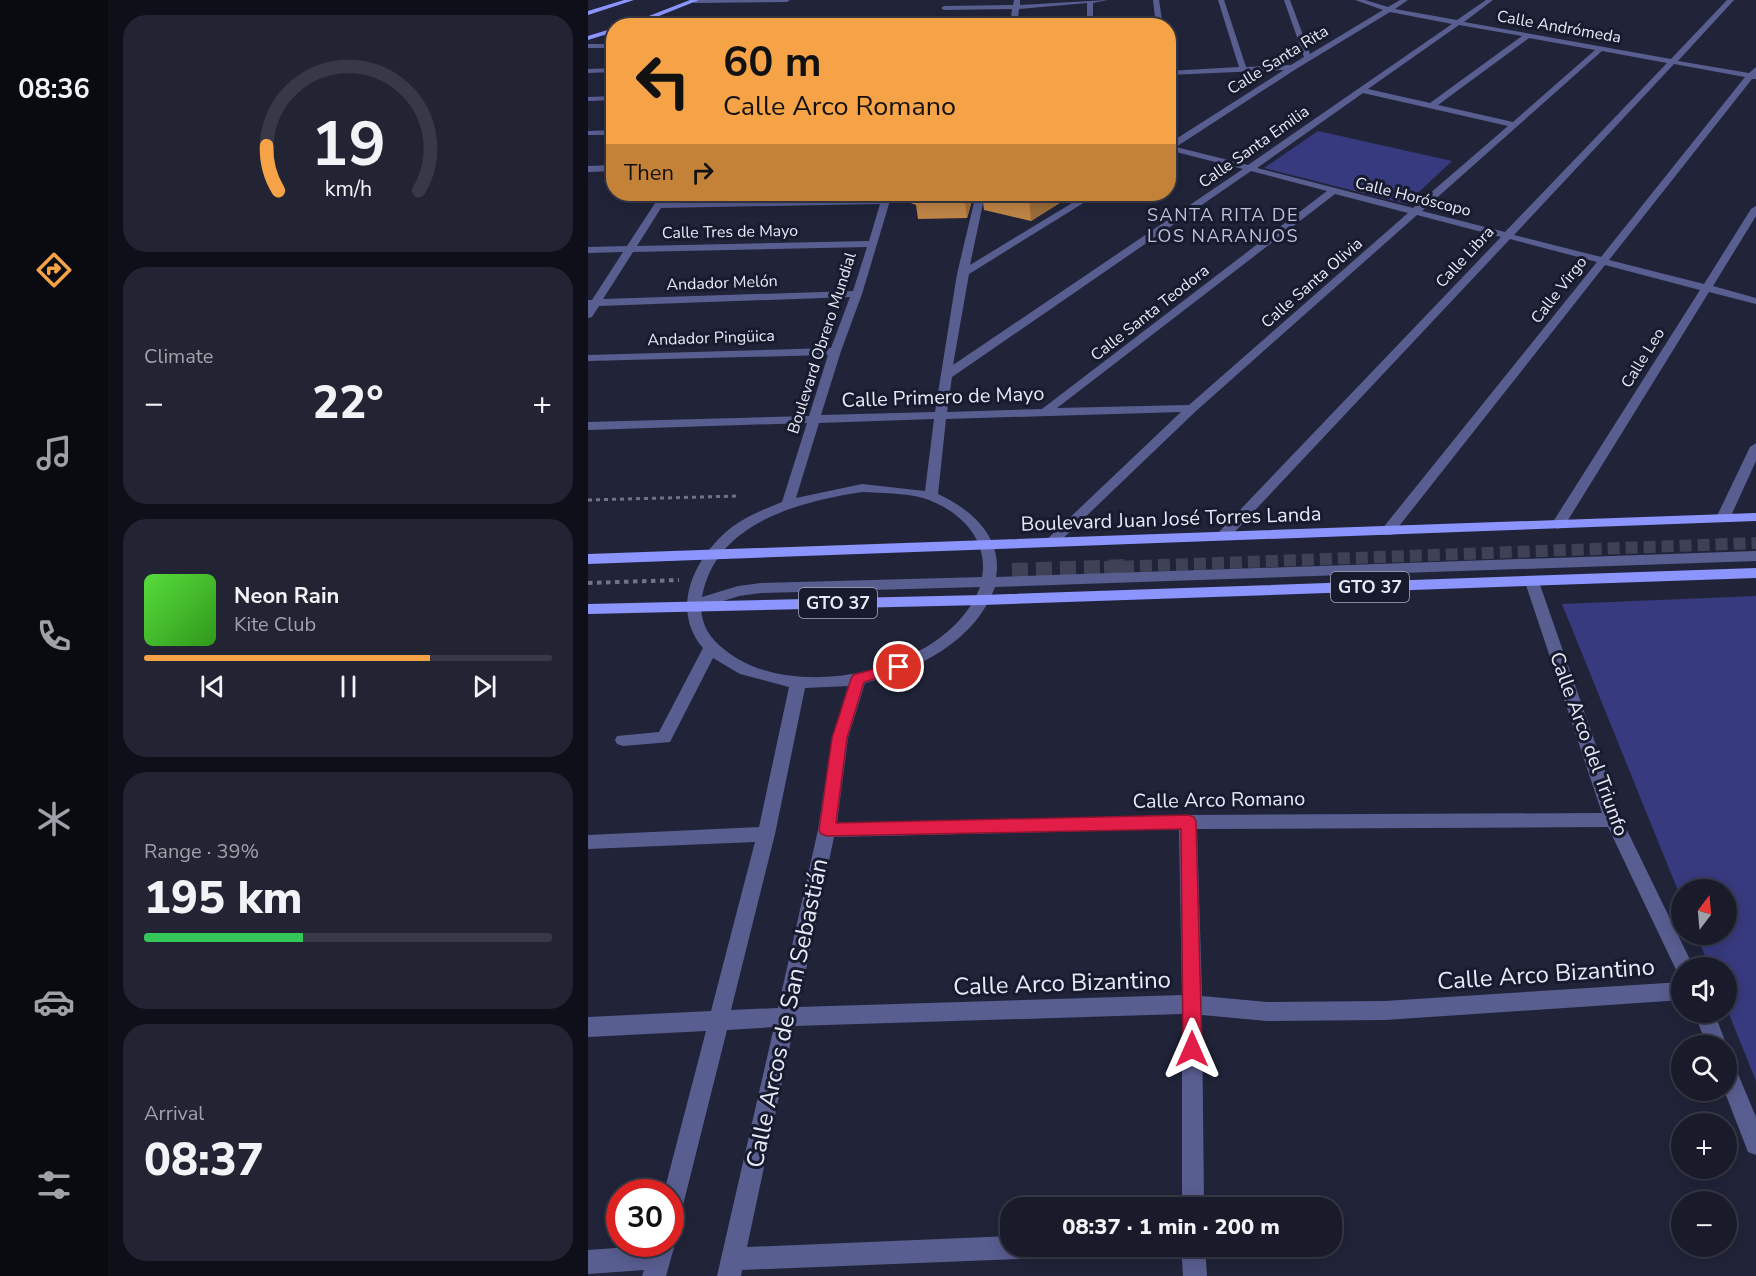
<!DOCTYPE html>
<html lang="en">
<head>
<meta charset="utf-8">
<style>
	:root { --surface:#191b2b; --page:#222433; --text:#f1f3f6; --muted:#9fa1a9; --line:#373947; --accent:#f5a346 }
	body { margin:0; font-family:"Nunito Sans",sans-serif; background:var(--page); color:var(--text); height:100vh; display:flex; flex-direction:column; font-size:22px; white-space:nowrap }
	* { box-sizing:border-box; margin:0 }
	p { font-size:20px; color:var(--muted) }
	.icon { flex:none; width:33px; height:33px; fill:none; stroke:currentColor; stroke-width:2; stroke-linecap:round; stroke-linejoin:round }
	.map { position:relative; flex:1; overflow:hidden }
	.drawer { display:flex; flex-direction:column; gap:15px; padding:15px; background:#0e0f18; width:480px }
	.drawer>* { flex:none }
	.guide { position:absolute; left:18px; top:18px; width:570px; height:183px; border-radius:24px; box-shadow:0 3px 15px #0003,0 0 0 2px var(--line); background:#f5a346; color:#111; overflow:hidden }
	.needle { width:39px; rotate:16deg }
	.buttons { position:absolute; left:1083px; top:879px; display:grid; gap:12px }
	.buttons a { display:grid; place-items:center; width:66px; height:66px; border-radius:50%; background:var(--surface); box-shadow:0 3px 15px #0003,0 0 0 2px var(--line); font-size:30px }
	.speed { position:absolute; left:18px; top:1179px; display:flex; gap:12px; font-size:30px; font-weight:700; text-align:center }
	.speed>* { display:grid; place-content:center; width:78px; height:78px; border-radius:50%; background:var(--surface); box-shadow:0 3px 15px #0003,0 0 0 2px var(--line); line-height:1 }
	.speed .limit { border:9px solid #d22; background:#fff; color:#111 }
	.pin { position:absolute; display:grid; place-items:center; width:51px; height:51px; color:#fff; margin:-26px; border:3px solid #fff; border-radius:50%; box-shadow:0 2px 6px #0007 }
	.me { position:absolute; width:66px; margin:-33px; rotate:0deg; stroke-linejoin:round; filter:drop-shadow(0 0 4px #0008) }
	.turn { display:flex; align-items:center; gap:21px; height:126px; padding:0 18px; font-size:27px }
	.turn .icon { width:78px; height:78px; stroke-width:2.5 }
	.turn b { display:block; font-size:42px; line-height:51px }
	.then { display:flex; align-items:center; height:57px; padding:0 18px; background:#0003; gap:12px; font-size:22px }
	.big { font-size:45px; font-weight:800; line-height:1.1 }
	.drawer .tile { flex:1; display:flex; flex-direction:column; justify-content:center; gap:9px; min-width:0; padding:0 21px; border-radius:24px; background:var(--page) }
	.drawer .dial { align-items:center; gap:0 }
	.dial svg { height:156px; overflow:visible; fill:none; stroke:var(--line); stroke-width:7; stroke-linecap:round; text-anchor:middle }
	.dial text { fill:var(--text); stroke:none }
	.song { display:flex; align-items:center; gap:18px }
	.cover { width:72px; height:72px; border-radius:9px; background:linear-gradient(135deg,hsl(110 70% 55%),hsl(110 70% 35%)) }
	.played { height:6px; border-radius:3px; background:linear-gradient(90deg,var(--accent) 70%,var(--line) 70%) }
	.keys { display:flex; justify-content:space-around; direction:ltr }
	.heat { display:flex; justify-content:space-between; align-items:center; font-size:33px; direction:ltr }
	.charge { height:9px; border-radius:4px; background:linear-gradient(90deg,#34c759 39%,var(--line) 0) }
	.trip { position:absolute; left:412px; top:1197px; width:342px; height:60px; border-radius:24px; background:var(--surface); box-shadow:0 3px 15px #0003,0 0 0 2px var(--line); font-weight:800; line-height:60px; text-align:center }
	main { display:flex; flex:1; min-height:0 }
	.tabs { display:flex; flex-direction:column; width:108px; justify-content:space-around; align-items:center; background:#0a0b11; color:var(--muted) }
	.tabs .icon { width:42px; height:42px }
	.tabs .active { color:var(--accent) }
	.tabs b { font-size:27px; color:var(--text) }
	.map>svg:first-child { display:block }
	.green { fill:#383a7f }
	.lines { fill:none; stroke-linecap:round; stroke-linejoin:round }
	.minor-tunnel-far1 { stroke:#3f4256; stroke-width:12; stroke-dasharray:12 6; stroke-linecap:butt }
	.minor-tunnel { stroke:#3f4256; stroke-width:16; stroke-dasharray:16 8; stroke-linecap:butt }
	.path-far1 { stroke:#717486; stroke-width:3; stroke-dasharray:4 4; stroke-linecap:butt }
	.path { stroke:#717486; stroke-width:4; stroke-dasharray:4.5 4.5; stroke-linecap:butt }
	.minor { fill:#595e91; fill-rule:evenodd }
	.major { fill:#8c94fe; fill-rule:evenodd }
	.wall { fill:#bf8446 }
	.shaded-wall { fill:#9b6c39 }
	.building { fill:#de9a51; stroke:#9b6c39; stroke-width:1.5 }
	.route { fill:#e11d48; stroke:#92132f; stroke-width:1.5 }
	.labels { text-anchor:middle; dominant-baseline:central; stroke-width:6; stroke-linejoin:round; paint-order:stroke }
	.far-street-label { font-size:16px; fill:#e6e9f7; stroke:#181a2e }
	.far-quarter-label { font-size:18px; letter-spacing:1.5px; fill:#bcc1dd; stroke:#181a2e }
	.shield { fill:#181a2e; stroke:#a8abbb; stroke-width:1.5 }
	.shield-label { font-size:18px; font-weight:bold; fill:#e6e9f7 }
	.street-label { font-size:20px; fill:#e6e9f7; stroke:#181a2e }
	.near-street-label { font-size:24px; fill:#e6e9f7; stroke:#181a2e }
</style>
</head>
<body>
<main>
<nav class="tabs">
<b>08:36</b>
<svg class="icon active" aria-label="directions" viewBox="0 0 24 24"><path d="M12 3l9 9-9 9-9-9zM9 14v-3h6M13 9l2 2-2 2"/></svg>
<svg class="icon" aria-label="music" viewBox="0 0 24 24"><path d="M9 18V5l10-2v13"/><circle cx="6" cy="18" r="3"/><circle cx="16" cy="16" r="3"/></svg>
<svg class="icon" aria-label="phone" viewBox="0 0 24 24"><path d="M5 4h4l2 5-3 2q2 4 5 5l2-3 5 2v4C11 20 4 13 5 4z"/></svg>
<svg class="icon" aria-label="climate" viewBox="0 0 24 24"><path d="M12 3v18M4 7l16 10M4 17L20 7"/></svg>
<svg class="icon" aria-label="car" viewBox="0 0 24 24"><path d="M5 17H2v-5l4-1 3-4h7l3 4 3 1v5h-3M9 17h6M6 11h13"/><circle cx="7" cy="17" r="2"/><circle cx="17" cy="17" r="2"/></svg>
<svg class="icon" aria-label="filters" viewBox="0 0 24 24"><path d="M4 7h16M4 17h16"/><circle cx="9" cy="7" r="2"/><circle cx="15" cy="17" r="2"/></svg>
</nav>
<section class="drawer">
<div class="tile dial"><svg viewBox="0 0 100 80">
<path d="M14 69A42 42 0 1 1 86 69"/>
<path d="M14 69A42 42 0 0 1 8 46" stroke="#f5a346"/>
<text x="50" y="56" font-size="32" font-weight="700">19</text>
<text x="50" y="72" font-size="11">km/h</text>
</svg></div>
<div class="tile"><p>Climate</p>
<div class="heat"><a>−</a><b class="big">22°</b><a>+</a></div>
</div>
<div class="tile">
<div class="song"><i class="cover"></i><div><b>Neon Rain</b><p>Kite Club</p></div></div>
<div class="played"></div>
<div class="keys"><svg class="icon" aria-label="previous" viewBox="0 0 24 24"><path d="M18 5L8 12l10 7zM5 5v14"/></svg><svg class="icon" aria-label="pause" viewBox="0 0 24 24"><path d="M8 5v14M16 5v14"/></svg><svg class="icon" aria-label="next" viewBox="0 0 24 24"><path d="M6 5l10 7-10 7zM19 5v14"/></svg></div>
</div>
<div class="tile"><p>Range · 39%</p><b class="big">195 km</b><div class="charge"></div></div>
<div class="tile"><p>Arrival</p><b class="big">08:37</b></div>
</section>
<div class="map">
<svg width="1168" height="1276" viewBox="0 0 1168 1276">
	<rect width="100%" height="100%" fill="#212439"/>
	<!-- green -->
	<path class="green" d="M730,131L864,161L818,204L676,168Z
		M1168,596V1081L1139,1009L1138,968L1122,967L1108,935L1138,934V890H1094L1093,898L974,604Z"/>
	<g class="lines">
		<!-- minor-tunnel-far1 -->
		<path class="minor-tunnel-far1" d="M498,568L1168,543"/>
		<!-- minor-tunnel -->
		<path class="minor-tunnel" d="M424,571L538,567"/>
		<!-- path-far1 -->
		<path class="path-far1" d="M0,500L151,496"/>
		<!-- path -->
		<path class="path" d="M0,583L91,580"/>
		<!-- minor -->
		<path class="minor" d="M103,0H202L199,2L106,3Z
			M426,0H432V5L520,0L505,3V26H499V3L431,9L429,26H422L424,9L356,10L353,8L356,6L425,5Z
			M565,0H571L575,26H568Z
			M630,0H636L658,67L703,65L716,57L696,0H702L722,54L795,10L767,0H777L800,7L812,0H820L807,9L869,20L898,0H905L876,22L1083,59L1139,0H1146L1090,61L1161,73L1168,67V79H1164L1021,260L1116,284L1163,209L1168,206V216L1125,286L1168,298V304L1121,292L977,525L970,529L963,525L1112,290L1017,265L804,535H794L792,532L794,529L1009,262L922,239L639,540H629L627,537L629,534L913,237L829,215L608,411L466,547H456L454,544L593,412L358,419L350,494C383,509 415,537 408,577L1168,551V561L407,587C388,641 329,670 277,683L260,738L249,823L600,815L1014,813L937,582L944,577L951,582L1034,820L1106,968H1094V976L1090,974L1020,827L609,829L614,996L679,1002L797,1001L1094,982V1000L797,1020L679,1021L614,1015L616,1208H594V1014L206,1026L159,1247L423,1236V1246H464L461,1254L453,1258L154,1270L153,1276H129L186,1027L139,1030L93,1213L90,1221L82,1224V1192H76L118,1031L0,1037V1017L123,1011L167,842L0,849V835L171,827L201,687L152,674L125,658L82,742L35,746L29,744L27,740L29,736L71,732L115,648C81,608 107,556 144,527C158,516 177,509 194,502L219,423L0,430V422L221,416L240,355L0,361V355L243,348L262,297L11,306L4,317L0,318V300H4L35,252L0,253V247L39,246L73,194H82L76,202L294,198L296,194H304L274,294L253,351L233,415L347,412L369,274L388,194H397L382,265L499,194H510L381,274L365,365L655,169L580,150V144L696,70L580,75V71L651,67ZM802,12L864,24L660,165L588,147L708,69ZM871,25L934,36L842,103L780,89ZM941,38L1007,50L925,122L850,105ZM1014,51L1079,63L917,232L834,211ZM1086,64L1157,77L1013,257L926,235ZM775,93L920,126L825,208L669,168ZM663,171L739,191L454,409L359,412L364,377ZM747,194L820,213L601,405L469,408ZM292,204L281,241L49,246L73,208ZM279,247L265,291L15,299L45,252ZM346,419L337,491L274,484L208,498L231,423ZM274,492C294,493 316,493 335,498C370,509 401,538 394,577L173,583L150,586L114,597C127,523 210,502 274,492ZM392,587C361,671 205,706 137,650C122,639 114,626 113,608L151,596L173,593ZM260,686L244,738L230,830L190,1008L143,1010L187,834L217,688ZM591,829L594,995L210,1007L246,837Z
			M352,16L354,19L45,25L42,23L45,21Z
			M0,44H26V48H0Z
			M26,68V72L0,73V69Z
			M26,96V100L0,101V97Z
			M26,130V135H0V131Z
			M26,165V171L0,172V166Z
			M1168,443V461L1142,518L1140,521H1130L1128,518L1162,447Z
			M1106,1012H1126L1139,1046L1138,1048V1046H1119Z
			M1138,1059L1145,1062L1168,1117V1155L1160,1152L1136,1090H1138Z
			M83,1236L87,1244L78,1276H54L56,1270L0,1274V1250L82,1244Z
			M593,1246H617L619,1276H595Z"/>
		<!-- major -->
		<path class="major" d="M36,0H46L0,15V11Z
			M102,0H111L46,26H35Z
			M26,28V32L0,40V36Z
			M1168,513V521L0,564V554Z
			M1168,568V578L395,605L0,614V604L395,595Z"/>
	</g>
	<!-- wall -->
	<path class="wall" d="M305,194H386L379,218L330,219L328,205L306,197Z
		M394,194H486L443,221L396,210Z"/>
	<!-- shaded-wall -->
	<path class="shaded-wall" d="M379,194H386L379,218L377,201Z
		M450,194H486L443,221L441,199Z"/>
	<!-- building -->
	<path class="building" d="M328,194H379L377,201L327,202Z
		M418,194H450L441,199Z"/>
	<!-- route -->
	<path class="route" d="M311,662L316,663L318,667L316,670L276,682L259,738L248,823L600,815L606,817L608,822L614,1049L611,1056L604,1058L598,1056L595,1049L593,829L239,836L233,834L231,830L244,738L263,679L265,675Z"/>
	<g class="labels">
		<!-- far-street labels -->
		<g class="far-street-label">
			<text transform="translate(971 27) rotate(10)">Calle Andrómeda</text>
			<text transform="translate(690 60) rotate(-32)">Calle Santa Rita</text>
			<text transform="translate(666 147) rotate(-35)">Calle Santa Emilia</text>
			<text transform="translate(825 197) rotate(14)">Calle Horóscopo</text>
			<text transform="translate(142 232) rotate(-1)">Calle Tres de Mayo</text>
			<text transform="translate(877 257) rotate(-47)">Calle Libra</text>
			<text transform="translate(134 283) rotate(-2)">Andador Melón</text>
			<text transform="translate(724 283) rotate(-41)">Calle Santa Olivia</text>
			<text transform="translate(971 290) rotate(-52)">Calle Virgo</text>
			<text transform="translate(562 313) rotate(-38)">Calle Santa Teodora</text>
			<text transform="translate(123 338) rotate(-2)">Andador Pingüica</text>
			<text transform="translate(234 343) rotate(-72)">Boulevard Obrero Mundial</text>
			<text transform="translate(1055 358) rotate(-58)">Calle Leo</text>
		</g>
		<!-- far-quarter labels -->
		<g class="far-quarter-label">
			<text x="635" y="215">SANTA RITA DE<tspan x="635" dy="21">LOS NARANJOS</tspan></text>
		</g>
		<!-- shield labels -->
		<g class="shield">
			<rect x="743" y="572" width="78" height="30" rx="4.5"/>
			<rect x="211" y="588" width="78" height="30" rx="4.5"/>
		</g>
		<g class="shield-label">
			<text x="782" y="587">GTO 37</text>
			<text x="250" y="603">GTO 37</text>
		</g>
		<!-- street labels -->
		<g class="street-label">
			<text transform="translate(355 397) rotate(-2)">Calle Primero de Mayo</text>
			<text transform="translate(583 519) rotate(-2)">Boulevard Juan José Torres Landa</text>
			<text transform="translate(1001 744) rotate(70)">Calle Arco del Triunfo</text>
			<text transform="translate(631 800) rotate(-1)">Calle Arco Romano</text>
		</g>
		<!-- near-street labels -->
		<g class="near-street-label">
			<text transform="translate(958 974) rotate(-4)">Calle Arco Bizantino</text>
			<text transform="translate(474 983) rotate(-2)">Calle Arco Bizantino</text>
			<text transform="translate(199 1013) rotate(-78)">Calle Arcos de San Sebastián</text>
		</g>
	</g>
</svg>
<div class="buttons">
<a><svg class="needle" viewBox="-14 -14 28 28"><path d="M0-13l5 13h-10z" fill="#e53935"/><path d="M0 13l5-13h-10z" fill="#9fa1a9"/></svg></a>
<a><svg class="icon" aria-label="sound" viewBox="0 0 24 24"><path d="M4 9h4l5-4v14l-5-4H4zM17 9q2 3 0 6"/></svg></a>
<a><svg class="icon" aria-label="search" viewBox="0 0 24 24"><circle cx="10" cy="10" r="6"/><path d="M15 15l6 6"/></svg></a>
<a>+</a>
<a>−</a>
</div>
<div class="speed"><div class="limit">30</div></div>
<div class="pin" style="left:311px;top:667px;background:#d93025"><svg class="icon" aria-label="arrive" viewBox="0 0 24 24"><path d="M6 21V4h12l-3 4 3 4H6"/></svg></div>
<svg class="me" style="left:604px;top:1049px" viewBox="-20 -20 40 40"><path d="M0-17L14 15 0 8-14 15z" fill="#e11d48" stroke="#fff" stroke-width="4"/></svg>
<div class="trip">08:37 · 1 min · 200 m</div>
<div class="guide">
<div class="turn"><svg class="icon" aria-label="left" viewBox="0 0 24 24"><path d="M17 20v-9H6M10 6l-5 5 5 5"/></svg><div><b>60 m</b>Calle Arco Romano</div></div>
<div class="then">Then<svg class="icon" aria-label="right" viewBox="0 0 24 24"><path d="M7 20v-9h11M14 6l5 5-5 5"/></svg></div>
</div>
</div>
</main>
</body>
</html>
